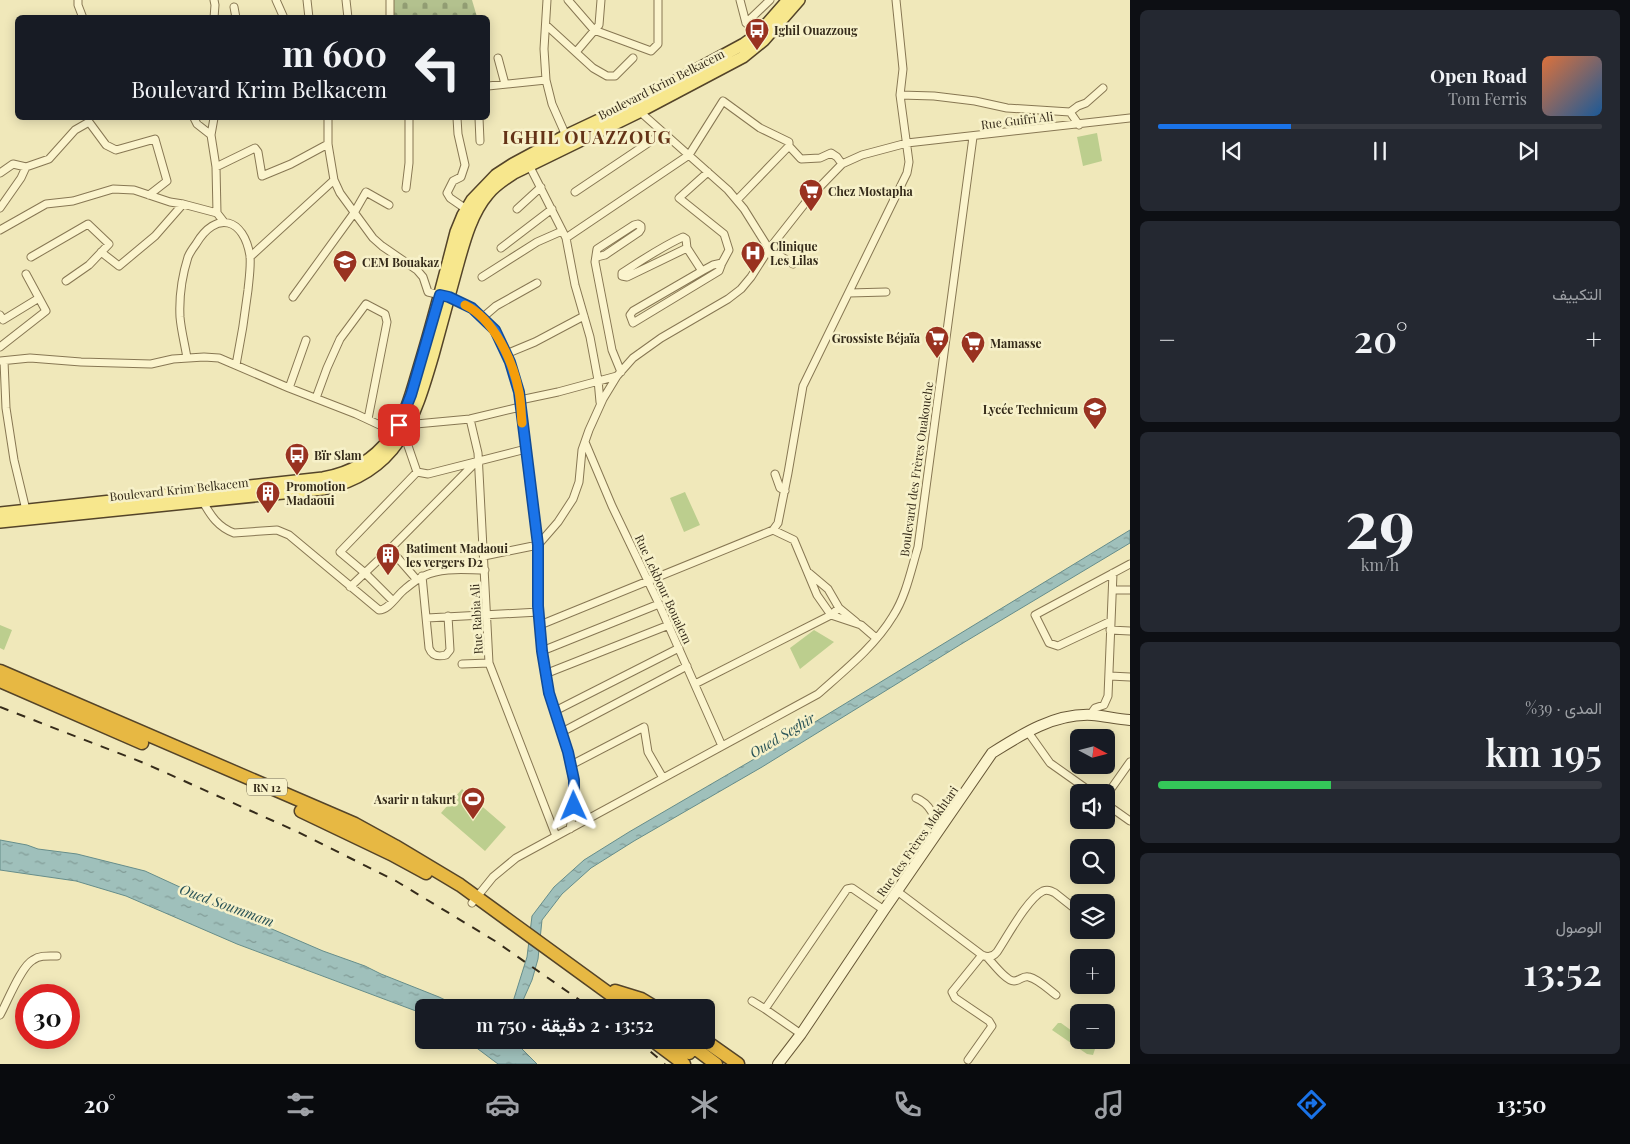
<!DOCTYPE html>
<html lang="ar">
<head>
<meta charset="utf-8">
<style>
	:root { --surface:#171b24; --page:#242831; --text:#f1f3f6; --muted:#9ea1a6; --line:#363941; --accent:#1a73e8 }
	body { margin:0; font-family:"Playfair Display",Vazirmatn,serif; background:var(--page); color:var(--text); direction:rtl; height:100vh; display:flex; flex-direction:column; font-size:19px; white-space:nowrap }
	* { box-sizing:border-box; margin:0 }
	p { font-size:16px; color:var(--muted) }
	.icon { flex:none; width:28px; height:28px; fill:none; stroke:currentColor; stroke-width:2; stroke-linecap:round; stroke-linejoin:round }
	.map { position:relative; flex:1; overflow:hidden; direction:ltr }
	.sheet { display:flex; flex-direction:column; gap:10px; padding:10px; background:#0d0f14; width:500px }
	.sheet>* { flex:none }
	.hud { position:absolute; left:15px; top:15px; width:475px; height:105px; border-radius:8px; box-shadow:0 2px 12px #0003; direction:rtl; background:#171b24; color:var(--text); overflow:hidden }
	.needle { width:32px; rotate:97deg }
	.controls { position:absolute; left:1070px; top:729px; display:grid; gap:10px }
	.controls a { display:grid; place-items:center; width:45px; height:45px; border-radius:8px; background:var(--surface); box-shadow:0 2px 12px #0003; font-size:25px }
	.speed { position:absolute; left:15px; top:984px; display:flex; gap:10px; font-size:25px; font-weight:700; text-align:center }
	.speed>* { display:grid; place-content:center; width:65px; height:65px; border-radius:50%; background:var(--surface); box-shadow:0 2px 12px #0003; line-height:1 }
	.speed .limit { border:8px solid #d22; background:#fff; color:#111 }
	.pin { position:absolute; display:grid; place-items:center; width:42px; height:42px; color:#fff; margin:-21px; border-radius:10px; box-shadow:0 2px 8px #0006 }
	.me { position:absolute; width:55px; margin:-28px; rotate:359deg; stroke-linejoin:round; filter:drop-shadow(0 0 4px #0008) }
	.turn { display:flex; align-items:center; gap:18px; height:105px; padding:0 20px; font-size:22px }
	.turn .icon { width:65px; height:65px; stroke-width:2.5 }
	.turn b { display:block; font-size:35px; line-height:42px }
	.big { font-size:38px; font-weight:600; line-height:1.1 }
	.sheet .card { flex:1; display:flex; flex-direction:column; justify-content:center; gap:8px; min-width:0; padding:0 18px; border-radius:8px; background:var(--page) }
	.sheet .dial { align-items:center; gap:0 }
	.dial b { font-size:65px; line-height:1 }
	.song { display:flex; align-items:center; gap:15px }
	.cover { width:60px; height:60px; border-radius:8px; background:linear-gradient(135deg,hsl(20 70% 55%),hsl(210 70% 35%)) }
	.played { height:5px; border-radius:2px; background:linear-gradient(90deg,var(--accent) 30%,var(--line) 30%) }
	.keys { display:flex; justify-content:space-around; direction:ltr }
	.heat { display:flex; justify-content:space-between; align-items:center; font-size:28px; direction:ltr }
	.charge { height:8px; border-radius:4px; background:linear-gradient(90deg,#34c759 39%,var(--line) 0) }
	.trip { position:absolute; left:415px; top:999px; width:300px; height:50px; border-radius:8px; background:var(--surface); box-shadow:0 2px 12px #0003; font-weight:600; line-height:50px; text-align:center; direction:rtl }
	.menu { display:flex; height:80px; justify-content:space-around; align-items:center; background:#090b0e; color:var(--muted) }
	.menu .icon { width:35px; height:35px }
	.menu .current { color:var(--accent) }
	.menu b { font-size:22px; color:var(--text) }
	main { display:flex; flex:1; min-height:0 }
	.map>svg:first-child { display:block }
	.green { fill:#bcce8e }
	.cemetery { fill:url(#cemetery-stones) }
	.water { fill:url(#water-ripples); stroke:#668d8a }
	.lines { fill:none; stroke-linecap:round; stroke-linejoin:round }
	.street-casing { stroke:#877753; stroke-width:9 }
	.secondary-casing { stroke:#685837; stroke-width:12 }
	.primary-casing { stroke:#544429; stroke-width:14 }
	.highway-casing { stroke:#544429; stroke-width:15 }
	.street { stroke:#fbf4cd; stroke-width:7 }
	.secondary { stroke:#fbf4cd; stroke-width:10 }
	.primary { stroke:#f7e78d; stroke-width:11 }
	.highway { stroke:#e7b843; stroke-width:12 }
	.rail { stroke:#352b1a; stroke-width:2; stroke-dasharray:9 9; stroke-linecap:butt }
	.route-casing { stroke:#114b97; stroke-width:12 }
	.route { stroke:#1a73e8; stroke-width:9 }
	.slow { stroke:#f59e0b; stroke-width:9 }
	.labels { text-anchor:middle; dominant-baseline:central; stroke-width:5; stroke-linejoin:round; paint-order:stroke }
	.shield { fill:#f7f1c9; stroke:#6f664e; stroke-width:1 }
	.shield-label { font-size:11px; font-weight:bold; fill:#352b1a }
	.poi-label { font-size:12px; font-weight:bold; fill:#352b1a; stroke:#f7f1c9; text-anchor:start }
	.street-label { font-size:12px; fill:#352b1a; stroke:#f7f1c9 }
	.water-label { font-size:14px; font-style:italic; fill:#285256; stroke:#f7f1c9 }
	.district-label { font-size:18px; font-weight:bold; letter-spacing:1px; fill:#643317; stroke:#f7f1c9 }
</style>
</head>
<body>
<main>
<section class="sheet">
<div class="card">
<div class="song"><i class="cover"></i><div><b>Open Road</b><p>Tom Ferris</p></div></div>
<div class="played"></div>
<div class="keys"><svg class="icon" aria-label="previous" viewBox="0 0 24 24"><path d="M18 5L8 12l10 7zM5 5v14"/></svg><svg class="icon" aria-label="pause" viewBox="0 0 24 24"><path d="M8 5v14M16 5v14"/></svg><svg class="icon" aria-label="next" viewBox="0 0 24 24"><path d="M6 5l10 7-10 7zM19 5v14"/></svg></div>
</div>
<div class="card"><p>التكييف</p>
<div class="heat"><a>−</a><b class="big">20°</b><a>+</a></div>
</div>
<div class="card dial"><b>29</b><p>km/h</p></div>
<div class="card"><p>المدى · 39%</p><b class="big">195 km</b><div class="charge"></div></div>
<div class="card"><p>الوصول</p><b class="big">13:52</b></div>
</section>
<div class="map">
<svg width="1130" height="1064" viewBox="0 0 1130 1064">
	<defs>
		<pattern id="cemetery-stones" width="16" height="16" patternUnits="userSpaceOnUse" patternTransform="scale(1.25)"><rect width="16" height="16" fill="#b3c18e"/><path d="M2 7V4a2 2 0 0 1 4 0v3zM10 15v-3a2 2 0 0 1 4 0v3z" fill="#929d73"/></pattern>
		<pattern id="water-ripples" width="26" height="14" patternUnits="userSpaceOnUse" patternTransform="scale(1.25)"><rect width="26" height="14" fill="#9fc0bb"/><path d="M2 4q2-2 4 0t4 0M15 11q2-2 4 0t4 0" fill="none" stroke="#829c97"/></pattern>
	</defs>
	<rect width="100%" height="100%" fill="#f0e8ba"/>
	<!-- green -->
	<path class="green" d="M1097,133L1102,161L1083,166L1077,137Z
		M685,492L700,525L684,532L670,498Z
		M0,625L12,630L4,650L0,648Z
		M814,630L834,642L800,669L790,648Z
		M462,789L506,827L485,851L441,813Z
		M1058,1023H1061L1079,1036V1040C1086,1040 1090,1043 1095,1049L1093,1055L1087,1054L1052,1030Z"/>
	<!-- cemetery -->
	<path class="cemetery" d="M394,0H472L477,17H394Z"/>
	<!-- water -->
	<path class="water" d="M1130,530V543L963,643L762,767L634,841L591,868L562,894L542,920L538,959L532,980L520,1007L511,1008L527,957L532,916L554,887L584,860L629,832L756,758Z
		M0,840L27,845L38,849L77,854L145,871L182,888L187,894L195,899L237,914L323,951L365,966L381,974L439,997L460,1007L424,1008V1014L237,944L126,896L76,881L0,870Z
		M466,1040H513L537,1064H498Z"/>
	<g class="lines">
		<defs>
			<path id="street" d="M78,0V5L83,18
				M214,0L215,5L214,18
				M276,0L284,18
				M307,0L309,18
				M346,0L348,18
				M547,0L544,49L546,80L552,104L567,138
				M568,0L594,30L651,51L658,44V0
				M740,0L746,23L759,35
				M234,7L236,18
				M390,18V0
				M746,23L770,0
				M546,25L593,68L607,76H615L633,58
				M576,52L599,25L601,0
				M498,58L505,84
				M488,86L546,80
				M900,95L934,96L975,101L1007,108L1070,112L1079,125
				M638,110L728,190L744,209L769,249L793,264
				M1070,112L1078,106L1086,103L1103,88
				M194,118L197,124L211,135L216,167L217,213
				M328,118V144L334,180L340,193L373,238L382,246L417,270L423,277L428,292L449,297L472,308L495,330L510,362L519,392L538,545V606L542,651L549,693L568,752L574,780V806L570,829
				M457,118L458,134L465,165L461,177L453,181L447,193L450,198L466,209
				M479,118L480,141
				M211,135L214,118
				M529,165L566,238L575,285L590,337L598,380L600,402
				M26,167L49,159L75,130L89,122L106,145L116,150L155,139L167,181L149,195
				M216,167L255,148L258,152L262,176L291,164L328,144
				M708,172L679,198L724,234L729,250L722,263L719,271L633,323L630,315L633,311L702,271L713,265L722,263
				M0,173L13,164L26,167L21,178L0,208
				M406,188L409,163V118
				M575,192L663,133
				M737,200L789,146
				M517,209L541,187
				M0,230L46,204L73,201L113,189L134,190L170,202L183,204L217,213L224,222
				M566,238L689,155L723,101L760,128L789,142V146L801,159L820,158L831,153L837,157L842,164
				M501,248L552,209
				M687,248L627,277L622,276V273C642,260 661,247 683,237L686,239L687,248L702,271
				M101,252L119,266L155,236L183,204
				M31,257L88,224L109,244L89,265L66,281
				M250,257L334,180
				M597,257L605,255L639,232L641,229V226L638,224L634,225L597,249L595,262L612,350L621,372
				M482,277L537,242L562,231
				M849,293L886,292
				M293,297L354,213L366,192L389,205
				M0,315L3,320L39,298
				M482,318L496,306L537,283
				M0,347L46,311L26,274
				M506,354L535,342L584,316
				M187,358C185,345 181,330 180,317C179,297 182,276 188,257C190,252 193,248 196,244C216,210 244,218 250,256C251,267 249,279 248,290C245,315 241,340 236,365
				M0,361L30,358L81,362L151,364L173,359L204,357L219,358L289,388L356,414L403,436L407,443L417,472L428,474L526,449
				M4,361L6,408L14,460L26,510
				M289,388L306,340
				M316,398L327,368L340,339L366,304L385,314L387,322L368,419
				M520,400L558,392L617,376
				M470,419L478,453L489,663L556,836
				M416,424L470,419L520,407
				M585,442L612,506L659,604L722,746
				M775,474L780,488L785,491
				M203,502C211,516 218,527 234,533L277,530L289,535L379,610C389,610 397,595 405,589C411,584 417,579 424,576C443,567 465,570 485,570
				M773,530L794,540L817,595L831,615L861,625L876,638
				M390,549L417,580
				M484,556L538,545L558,522L573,499L579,482L582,450L589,430L603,399L617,376L633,358L661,338L728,299L741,289L751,277L769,249L810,197L842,164L862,155L907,143L1130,118
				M809,573L828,589L839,608L856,622
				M422,576L429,648C432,656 438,657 446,655L450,650L448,616
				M350,587L390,549L476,462
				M1113,590H1130
				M393,601L365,573L340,552L417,472
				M427,618L539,612
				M1111,621L1058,646L1049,643L1035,615L1130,564
				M540,625L773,530L778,523L788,473L803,386L907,173L909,162L900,95L903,69L896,0
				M1110,630L1130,631
				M542,651L659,604
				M462,664L489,663
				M545,674L669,625
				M1110,676L1130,677
				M695,684L831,615L839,608
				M555,711L679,648
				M1090,715L1095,708L1104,705L1108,696L1113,573
				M562,732L687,666
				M1028,732L1050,763L1091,792
				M571,765L644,727L648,752L663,778
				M1106,796L1130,762
				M916,798C931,804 935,817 938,832
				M1106,804L1130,821
				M897,891L982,955C988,958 993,957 997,952C1007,937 1028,898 1043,891C1048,889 1051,891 1055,893L1079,912
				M472,903L493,877L516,858L818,694C845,670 875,646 893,616C906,596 911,570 918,547L973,137
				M987,957C992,962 1006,981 1014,981C1020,981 1023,975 1029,977C1038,979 1048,989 1056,995
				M752,1001L765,1009L847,889L852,888L884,910
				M765,1009L801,1034
				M0,1015C7,1003 21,966 33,960C40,955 48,956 57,956
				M968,1060L992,1026L989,1021L955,998L952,992L982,955"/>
			<path id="secondary" d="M778,1064L801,1034L884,910L992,753C1022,734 1055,713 1092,715C1104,716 1117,719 1130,720"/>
			<path id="primary" d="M0,513L323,478C351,473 373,461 390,438C407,416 413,387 421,361C434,318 445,275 456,232L463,215L472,200L496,175L513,164L565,136L635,103L744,44L758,34L788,0
				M0,522L323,489C398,473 414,420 433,355C441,325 449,296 457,267C464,242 471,214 488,194C495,185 505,179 514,173L639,112L743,57L764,40L799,0"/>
			<path id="highway" d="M0,671L355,824L395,846L460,885L629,1008
				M0,681L142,743
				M301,811L391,854L426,873
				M615,991L641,999L656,1008
				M652,1040L684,1064
				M672,1040L689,1053
				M684,1040L716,1064
				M704,1040L738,1064"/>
		</defs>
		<!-- street casing -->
		<use href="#street" class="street-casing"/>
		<!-- secondary casing -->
		<use href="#secondary" class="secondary-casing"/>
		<!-- primary casing -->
		<use href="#primary" class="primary-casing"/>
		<!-- highway casing -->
		<use href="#highway" class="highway-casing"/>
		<!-- street -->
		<use href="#street" class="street"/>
		<!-- secondary -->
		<use href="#secondary" class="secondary"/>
		<!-- primary -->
		<use href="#primary" class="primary"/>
		<!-- highway -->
		<use href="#highway" class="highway"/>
		<!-- rail -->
		<path class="rail" d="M0,707L144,763L298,832L396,881L495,941L591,1008
			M637,1040L665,1064"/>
	</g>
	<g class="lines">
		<defs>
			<path id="route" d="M399,425L411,395L440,295L449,297L472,308L495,330L510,362L519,392L538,545V606L542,651L549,693L568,752L574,780V806"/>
		</defs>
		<!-- route casing -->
		<use href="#route" class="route-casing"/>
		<!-- route -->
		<use href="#route" class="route"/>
		<!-- slow -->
		<path class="slow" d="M465,305C494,319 513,361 519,392C521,402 521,413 522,423"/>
	</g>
	<!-- icons -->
	<defs>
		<symbol id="bus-pin" viewBox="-11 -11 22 30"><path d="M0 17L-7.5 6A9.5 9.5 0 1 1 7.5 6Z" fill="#993220" stroke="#f7f1c9"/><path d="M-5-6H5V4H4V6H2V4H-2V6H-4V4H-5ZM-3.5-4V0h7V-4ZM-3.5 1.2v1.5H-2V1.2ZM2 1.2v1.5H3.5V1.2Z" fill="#fff"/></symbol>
		<symbol id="supermarket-pin" viewBox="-11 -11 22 30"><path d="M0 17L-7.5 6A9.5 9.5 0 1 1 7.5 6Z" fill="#993220" stroke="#f7f1c9"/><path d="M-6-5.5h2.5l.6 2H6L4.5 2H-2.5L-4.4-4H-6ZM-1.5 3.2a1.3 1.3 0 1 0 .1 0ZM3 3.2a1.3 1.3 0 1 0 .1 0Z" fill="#fff"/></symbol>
		<symbol id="hospital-pin" viewBox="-11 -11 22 30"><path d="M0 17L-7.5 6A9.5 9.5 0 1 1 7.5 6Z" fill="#993220" stroke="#f7f1c9"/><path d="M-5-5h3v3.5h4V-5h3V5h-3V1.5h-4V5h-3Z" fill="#fff"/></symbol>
		<symbol id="school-pin" viewBox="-11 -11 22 30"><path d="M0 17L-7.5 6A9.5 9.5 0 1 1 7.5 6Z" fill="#993220" stroke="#f7f1c9"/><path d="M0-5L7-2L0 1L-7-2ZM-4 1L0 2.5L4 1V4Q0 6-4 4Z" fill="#fff"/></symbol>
		<symbol id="building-pin" viewBox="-11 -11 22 30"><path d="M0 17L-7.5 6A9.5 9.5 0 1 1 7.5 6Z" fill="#993220" stroke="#f7f1c9"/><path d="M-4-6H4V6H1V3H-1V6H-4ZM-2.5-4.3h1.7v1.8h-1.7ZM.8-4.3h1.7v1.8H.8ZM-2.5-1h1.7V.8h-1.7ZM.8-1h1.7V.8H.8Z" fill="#fff"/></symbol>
		<symbol id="stadium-pin" viewBox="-11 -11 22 30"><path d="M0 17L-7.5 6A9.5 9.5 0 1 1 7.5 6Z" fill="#993220" stroke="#f7f1c9"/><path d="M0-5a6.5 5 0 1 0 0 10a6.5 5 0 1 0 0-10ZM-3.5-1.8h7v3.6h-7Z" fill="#fff"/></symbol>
	</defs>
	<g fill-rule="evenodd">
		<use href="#bus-pin" x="743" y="16" width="28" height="38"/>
		<use href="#supermarket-pin" x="797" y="177" width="28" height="38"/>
		<use href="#hospital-pin" x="739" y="239" width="28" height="38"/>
		<use href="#school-pin" x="331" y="248" width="28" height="38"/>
		<use href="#supermarket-pin" x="923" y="324" width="28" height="38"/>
		<use href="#supermarket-pin" x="959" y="329" width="28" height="38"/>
		<use href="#school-pin" x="1081" y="395" width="28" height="38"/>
		<use href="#bus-pin" x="283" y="441" width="28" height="38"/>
		<use href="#building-pin" x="254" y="479" width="28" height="38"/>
		<use href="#building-pin" x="374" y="541" width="28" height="38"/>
		<use href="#stadium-pin" x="459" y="785" width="28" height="38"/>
	</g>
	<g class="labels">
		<!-- shield labels -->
		<rect class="shield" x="247" y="778.5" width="40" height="17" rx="4"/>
		<g class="shield-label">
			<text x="267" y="787">RN 12</text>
		</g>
		<!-- poi labels -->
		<g class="poi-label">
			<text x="774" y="30">Ighil Ouazzoug</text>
			<text x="828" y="191">Chez Mostapha</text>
			<text x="770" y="246">Clinique<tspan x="770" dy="14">Les Lilas</tspan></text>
			<text x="362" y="262">CEM Bouakaz</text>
			<text x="920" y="338" text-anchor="end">Grossiste Béjaïa</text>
			<text x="990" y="343">Mamasse</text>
			<text x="1078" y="409" text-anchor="end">Lycée Technicum</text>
			<text x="314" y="455">Bïr Slam</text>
			<text x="286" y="486">Promotion<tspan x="286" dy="14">Madaoui</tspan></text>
			<text x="406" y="548">Batiment Madaoui<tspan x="406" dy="14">les vergers D2</tspan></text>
			<text x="456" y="799" text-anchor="end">Asarir n takurt</text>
		</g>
		<!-- street labels -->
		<g class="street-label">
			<text transform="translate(661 84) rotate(-27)">Boulevard Krim Belkacem</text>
			<text transform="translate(1017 120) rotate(-7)">Rue Guifri Ali</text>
			<text transform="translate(916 469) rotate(-82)">Boulevard des Frères Ouakouche</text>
			<text transform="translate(179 489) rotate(-6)">Boulevard Krim Belkacem</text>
			<text transform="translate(664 589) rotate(65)">Rue Lekbour Boualem</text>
			<text transform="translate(476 619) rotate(-93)">Rue Rabia Ali</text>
			<text transform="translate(917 841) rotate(-55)">Rue des Frères Mokhtari</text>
		</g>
		<!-- water labels -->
		<g class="water-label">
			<text transform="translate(782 735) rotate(-31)">Oued Seghir</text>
			<text transform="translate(227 905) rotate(20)">Oued Soummam</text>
		</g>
		<!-- district labels -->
		<g class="district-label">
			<text x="587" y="137">IGHIL OUAZZOUG</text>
		</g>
	</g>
</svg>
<div class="controls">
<a><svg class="needle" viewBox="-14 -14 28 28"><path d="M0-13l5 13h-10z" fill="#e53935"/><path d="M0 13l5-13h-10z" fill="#9ea1a6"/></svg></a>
<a><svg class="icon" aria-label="sound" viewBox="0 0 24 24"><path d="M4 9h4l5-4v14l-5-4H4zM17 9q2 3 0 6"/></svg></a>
<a><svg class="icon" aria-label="search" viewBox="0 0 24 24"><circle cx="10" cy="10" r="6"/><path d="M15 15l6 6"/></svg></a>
<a><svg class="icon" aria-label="layers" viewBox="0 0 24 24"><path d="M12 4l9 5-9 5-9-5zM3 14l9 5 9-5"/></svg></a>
<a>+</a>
<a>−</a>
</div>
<div class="speed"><div class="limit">30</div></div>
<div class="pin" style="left:399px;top:425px;background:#d93025"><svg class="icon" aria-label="arrive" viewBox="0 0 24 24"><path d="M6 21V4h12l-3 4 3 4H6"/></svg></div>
<svg class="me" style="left:574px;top:806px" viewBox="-20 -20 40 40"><path d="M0-17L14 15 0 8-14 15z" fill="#1a73e8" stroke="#fff" stroke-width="4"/></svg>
<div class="trip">13:52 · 2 دقيقة · 750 m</div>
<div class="hud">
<div class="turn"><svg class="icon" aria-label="left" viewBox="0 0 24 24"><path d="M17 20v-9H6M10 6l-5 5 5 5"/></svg><div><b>600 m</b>Boulevard Krim Belkacem</div></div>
</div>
</div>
</main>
<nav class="menu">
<b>13:50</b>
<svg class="icon current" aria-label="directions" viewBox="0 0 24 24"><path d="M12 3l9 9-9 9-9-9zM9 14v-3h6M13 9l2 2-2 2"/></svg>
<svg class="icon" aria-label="music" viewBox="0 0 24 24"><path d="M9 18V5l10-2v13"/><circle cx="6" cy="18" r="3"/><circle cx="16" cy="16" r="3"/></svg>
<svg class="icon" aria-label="phone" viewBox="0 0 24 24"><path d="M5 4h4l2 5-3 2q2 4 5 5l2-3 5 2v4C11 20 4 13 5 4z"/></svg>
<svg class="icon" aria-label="climate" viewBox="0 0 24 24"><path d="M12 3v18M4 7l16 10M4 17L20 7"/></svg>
<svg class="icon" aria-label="car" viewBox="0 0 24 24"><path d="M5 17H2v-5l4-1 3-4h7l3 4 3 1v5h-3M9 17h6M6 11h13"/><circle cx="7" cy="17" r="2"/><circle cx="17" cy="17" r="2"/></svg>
<svg class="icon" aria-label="filters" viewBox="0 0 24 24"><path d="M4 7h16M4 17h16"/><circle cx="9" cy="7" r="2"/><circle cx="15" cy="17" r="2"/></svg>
<b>20°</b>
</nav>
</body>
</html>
